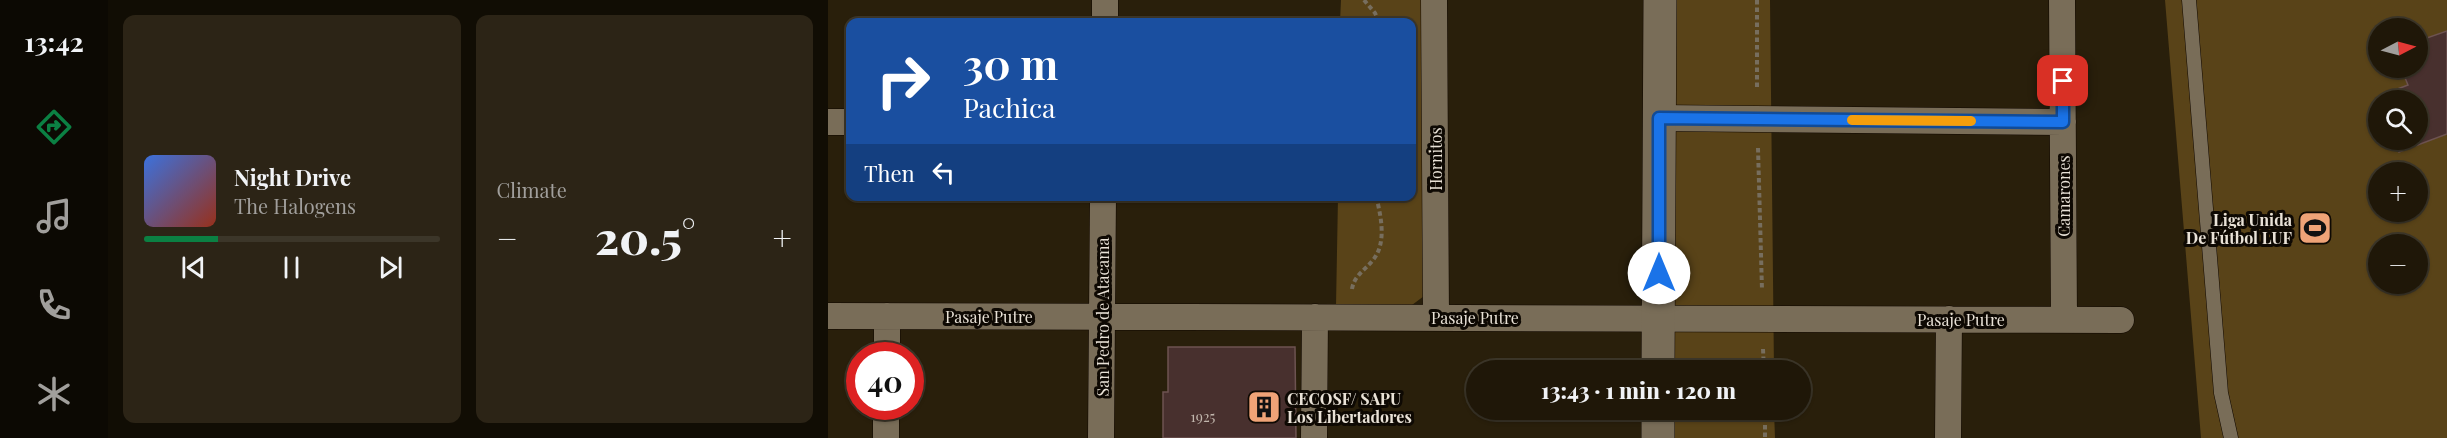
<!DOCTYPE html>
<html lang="en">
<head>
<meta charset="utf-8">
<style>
	:root { --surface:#1f1708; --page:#2c2416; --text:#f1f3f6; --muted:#a19f9c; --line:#3c3629; --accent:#0b8043 }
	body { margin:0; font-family:"Playfair Display",serif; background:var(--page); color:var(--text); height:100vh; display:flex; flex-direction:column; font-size:22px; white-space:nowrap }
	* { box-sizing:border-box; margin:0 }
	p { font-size:20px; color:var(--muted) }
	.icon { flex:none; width:33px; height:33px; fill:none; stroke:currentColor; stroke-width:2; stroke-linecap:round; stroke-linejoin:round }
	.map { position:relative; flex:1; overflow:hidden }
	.sheet { display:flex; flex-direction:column; gap:15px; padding:15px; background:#110d04; width:720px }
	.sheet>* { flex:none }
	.banner { position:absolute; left:18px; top:18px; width:570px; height:183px; border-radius:12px; box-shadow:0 2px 4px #0004,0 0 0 2px var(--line); background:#1a4fa0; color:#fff; overflow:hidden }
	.needle { width:39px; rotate:84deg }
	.buttons { position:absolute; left:1540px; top:18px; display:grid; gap:12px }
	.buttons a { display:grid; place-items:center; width:60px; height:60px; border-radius:50%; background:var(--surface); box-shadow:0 2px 4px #0004,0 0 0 2px var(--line); font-size:30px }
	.speed { position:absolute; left:18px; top:342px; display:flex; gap:12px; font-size:30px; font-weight:700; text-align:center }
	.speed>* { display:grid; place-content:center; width:78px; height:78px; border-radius:50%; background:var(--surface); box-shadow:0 2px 4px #0004,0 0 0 2px var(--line); line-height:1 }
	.speed .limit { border:9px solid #d22; background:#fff; color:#111 }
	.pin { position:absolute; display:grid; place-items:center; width:51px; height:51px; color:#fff; margin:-26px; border-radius:12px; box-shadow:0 3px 9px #0006 }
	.me { position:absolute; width:66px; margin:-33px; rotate:0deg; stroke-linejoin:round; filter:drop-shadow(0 0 4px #0008) }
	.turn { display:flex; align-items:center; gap:21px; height:126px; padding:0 18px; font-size:27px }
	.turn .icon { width:78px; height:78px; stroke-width:2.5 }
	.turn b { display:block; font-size:42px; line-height:51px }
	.then { display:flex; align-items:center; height:57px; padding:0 18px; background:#0003; gap:12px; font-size:22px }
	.big { font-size:45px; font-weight:800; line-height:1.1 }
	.sheet .tile { flex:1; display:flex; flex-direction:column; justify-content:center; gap:9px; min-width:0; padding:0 21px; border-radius:12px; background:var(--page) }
	.song { display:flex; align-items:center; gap:18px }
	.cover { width:72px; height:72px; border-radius:9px; background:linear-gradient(135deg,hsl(220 70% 55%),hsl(10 70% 35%)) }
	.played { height:6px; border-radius:3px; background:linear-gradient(90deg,var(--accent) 25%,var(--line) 25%) }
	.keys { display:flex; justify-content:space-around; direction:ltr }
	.heat { display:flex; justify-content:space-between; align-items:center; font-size:33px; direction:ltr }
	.sheet .tiles { flex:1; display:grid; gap:15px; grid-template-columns:repeat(2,1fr) }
	.trip { position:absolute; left:638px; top:360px; width:345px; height:60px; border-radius:30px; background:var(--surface); box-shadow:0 2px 4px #0004,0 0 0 2px var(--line); font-weight:800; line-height:60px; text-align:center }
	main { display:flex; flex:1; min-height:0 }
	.dock { display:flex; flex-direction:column; width:108px; justify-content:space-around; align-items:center; background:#0c0903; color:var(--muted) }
	.dock .icon { width:42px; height:42px }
	.dock .current { color:var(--accent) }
	.dock b { font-size:27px; color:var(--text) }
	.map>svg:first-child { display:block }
	.green { fill:#594318; fill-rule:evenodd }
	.building { fill:#48302e; stroke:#6d5351; stroke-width:1.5 }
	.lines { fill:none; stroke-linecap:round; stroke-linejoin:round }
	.service-casing { stroke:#110800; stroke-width:15 }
	.minor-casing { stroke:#110800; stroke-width:27 }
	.tertiary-casing { stroke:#110800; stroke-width:34 }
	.path { stroke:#776e5e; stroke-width:4; stroke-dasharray:4.5 3; stroke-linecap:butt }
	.service { stroke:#796d58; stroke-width:14 }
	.minor { stroke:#796d58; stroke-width:26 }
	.tertiary { stroke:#796d58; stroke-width:33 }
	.route-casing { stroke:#114b97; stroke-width:15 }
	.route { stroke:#1a73e8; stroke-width:10 }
	.slow { stroke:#f59e0b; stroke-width:10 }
	.labels { text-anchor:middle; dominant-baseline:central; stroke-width:6; stroke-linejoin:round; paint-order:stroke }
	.number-label { font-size:14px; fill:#c1b6ad }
	.street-label { font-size:16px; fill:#e9e2d7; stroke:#0e0903 }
	.poi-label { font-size:16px; font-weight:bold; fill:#e9e2d7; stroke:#0e0903; text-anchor:end }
</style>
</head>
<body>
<main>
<nav class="dock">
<b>13:42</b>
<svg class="icon current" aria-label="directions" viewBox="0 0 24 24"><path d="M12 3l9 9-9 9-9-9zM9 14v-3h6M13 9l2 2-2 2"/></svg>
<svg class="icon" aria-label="music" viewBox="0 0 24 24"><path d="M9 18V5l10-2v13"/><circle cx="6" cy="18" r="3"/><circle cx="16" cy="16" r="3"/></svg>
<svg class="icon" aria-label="phone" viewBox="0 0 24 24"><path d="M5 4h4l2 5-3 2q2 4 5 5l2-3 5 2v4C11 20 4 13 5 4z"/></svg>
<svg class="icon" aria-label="climate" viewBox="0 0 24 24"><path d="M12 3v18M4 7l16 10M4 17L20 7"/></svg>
</nav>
<section class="sheet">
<div class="tiles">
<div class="tile">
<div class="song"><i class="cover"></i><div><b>Night Drive</b><p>The Halogens</p></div></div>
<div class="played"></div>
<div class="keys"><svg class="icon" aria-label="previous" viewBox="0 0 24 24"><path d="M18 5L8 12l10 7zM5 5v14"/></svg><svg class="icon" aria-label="pause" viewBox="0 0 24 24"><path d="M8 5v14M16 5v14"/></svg><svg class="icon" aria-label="next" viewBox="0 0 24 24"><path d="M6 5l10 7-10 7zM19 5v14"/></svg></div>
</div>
<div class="tile"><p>Climate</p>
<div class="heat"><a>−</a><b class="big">20.5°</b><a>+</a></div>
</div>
</div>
</section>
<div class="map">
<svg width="1619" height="438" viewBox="0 0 1619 438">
	<rect width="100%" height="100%" fill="#291f0b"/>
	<!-- green -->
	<path class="green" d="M513,0H595L596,296L584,305L508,306L510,197L584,196V22H512Z
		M844,0H942L946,370H845Z
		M1337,0H1619V438H1373ZM1551,28H1590V68H1551ZM1551,100H1590V140H1551ZM1551,172H1590V212H1551ZM1551,244H1590V284H1551Z
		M845,410H946L947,438H845Z"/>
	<!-- building -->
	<path class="building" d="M1619,31V134L1571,152L1567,140H1590V100H1553L1551,96L1580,85L1573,68H1590V41Z
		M340,347H467L468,438H335V392H340Z"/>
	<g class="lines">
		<defs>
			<path id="service" d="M1361,0L1393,393L1403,438"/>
			<path id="minor" d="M606,0L608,317
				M1234,0L1236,319
				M277,22V0
				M831,118L1235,122
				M0,122H22
				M0,316L1293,320
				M59,356V316
				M58,438V406
				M273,438L275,196
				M486,438L487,317
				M1120,438L1121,319"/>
			<path id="tertiary" d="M830,370L832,0
				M830,438V410"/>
		</defs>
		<!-- service casing -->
		<use href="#service" class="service-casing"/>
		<!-- minor casing -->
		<use href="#minor" class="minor-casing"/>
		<!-- tertiary casing -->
		<use href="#tertiary" class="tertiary-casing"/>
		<!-- path -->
		<path class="path" d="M536,0L547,13L551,22
			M929,0V89
			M930,148L934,290
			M524,289C526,276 537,270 545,260C559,243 553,216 548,196
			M935,349L936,370
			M937,410V438"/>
		<!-- service -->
		<use href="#service" class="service"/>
		<!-- minor -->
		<use href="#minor" class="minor"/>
		<!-- tertiary -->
		<use href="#tertiary" class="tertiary"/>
	</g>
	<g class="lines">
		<defs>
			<path id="route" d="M831,273V118L1235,122V81"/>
		</defs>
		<!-- route casing -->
		<use href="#route" class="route-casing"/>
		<!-- route -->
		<use href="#route" class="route"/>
		<!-- slow -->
		<path class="slow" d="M1024,120L1143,121"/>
	</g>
	<!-- icons -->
	<defs>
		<symbol id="stadium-square" viewBox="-11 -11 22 22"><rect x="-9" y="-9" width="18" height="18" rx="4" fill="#efa377" stroke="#0e0903"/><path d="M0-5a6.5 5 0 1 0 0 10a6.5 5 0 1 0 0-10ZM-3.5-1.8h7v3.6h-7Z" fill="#111"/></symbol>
		<symbol id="building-square" viewBox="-11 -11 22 22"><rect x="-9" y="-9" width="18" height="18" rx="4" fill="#efa377" stroke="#0e0903"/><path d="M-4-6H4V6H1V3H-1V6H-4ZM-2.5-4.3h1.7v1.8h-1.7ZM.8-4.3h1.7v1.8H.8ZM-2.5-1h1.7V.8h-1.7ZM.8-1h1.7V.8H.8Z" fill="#111"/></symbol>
	</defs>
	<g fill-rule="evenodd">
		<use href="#stadium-square" x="1468" y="209" width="38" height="38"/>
		<use href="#building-square" x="417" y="388" width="38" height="38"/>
	</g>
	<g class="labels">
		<!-- number labels -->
		<g class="number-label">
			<text x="375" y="416">1925</text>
		</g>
		<!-- street labels -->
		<g class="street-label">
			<text transform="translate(607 159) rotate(-90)">Hornitos</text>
			<text transform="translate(1235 196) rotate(-90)">Camarones</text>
			<text x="161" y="316">Pasaje Putre</text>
			<text transform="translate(274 317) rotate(-90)">San Pedro de Atacama</text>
			<text x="647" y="317">Pasaje Putre</text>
			<text x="1133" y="319">Pasaje Putre</text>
		</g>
		<!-- poi labels -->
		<g class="poi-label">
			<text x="1464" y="219">Liga Unida<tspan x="1464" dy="18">De Fútbol LUF</tspan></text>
			<text x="459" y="398" text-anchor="start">CECOSF/ SAPU<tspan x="459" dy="18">Los Libertadores</tspan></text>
		</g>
	</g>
</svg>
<div class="buttons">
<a><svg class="needle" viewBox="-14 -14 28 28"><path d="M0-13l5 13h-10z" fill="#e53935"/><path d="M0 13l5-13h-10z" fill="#a19f9c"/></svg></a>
<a><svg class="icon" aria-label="search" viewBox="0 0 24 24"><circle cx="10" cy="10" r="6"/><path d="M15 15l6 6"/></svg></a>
<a>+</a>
<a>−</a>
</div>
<div class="speed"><div class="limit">40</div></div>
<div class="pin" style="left:1235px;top:81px;background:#d93025"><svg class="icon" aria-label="arrive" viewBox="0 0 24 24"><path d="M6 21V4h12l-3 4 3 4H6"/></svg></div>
<svg class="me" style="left:831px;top:273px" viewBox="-20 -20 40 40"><circle r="19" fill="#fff"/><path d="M0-13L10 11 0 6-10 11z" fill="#1a73e8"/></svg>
<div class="trip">13:43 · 1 min · 120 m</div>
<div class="banner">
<div class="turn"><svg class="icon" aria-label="right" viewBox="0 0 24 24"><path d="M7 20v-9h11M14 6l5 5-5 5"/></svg><div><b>30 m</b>Pachica</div></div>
<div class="then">Then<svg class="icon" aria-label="left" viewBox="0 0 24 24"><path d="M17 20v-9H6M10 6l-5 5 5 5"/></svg></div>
</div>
</div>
</main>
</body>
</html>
